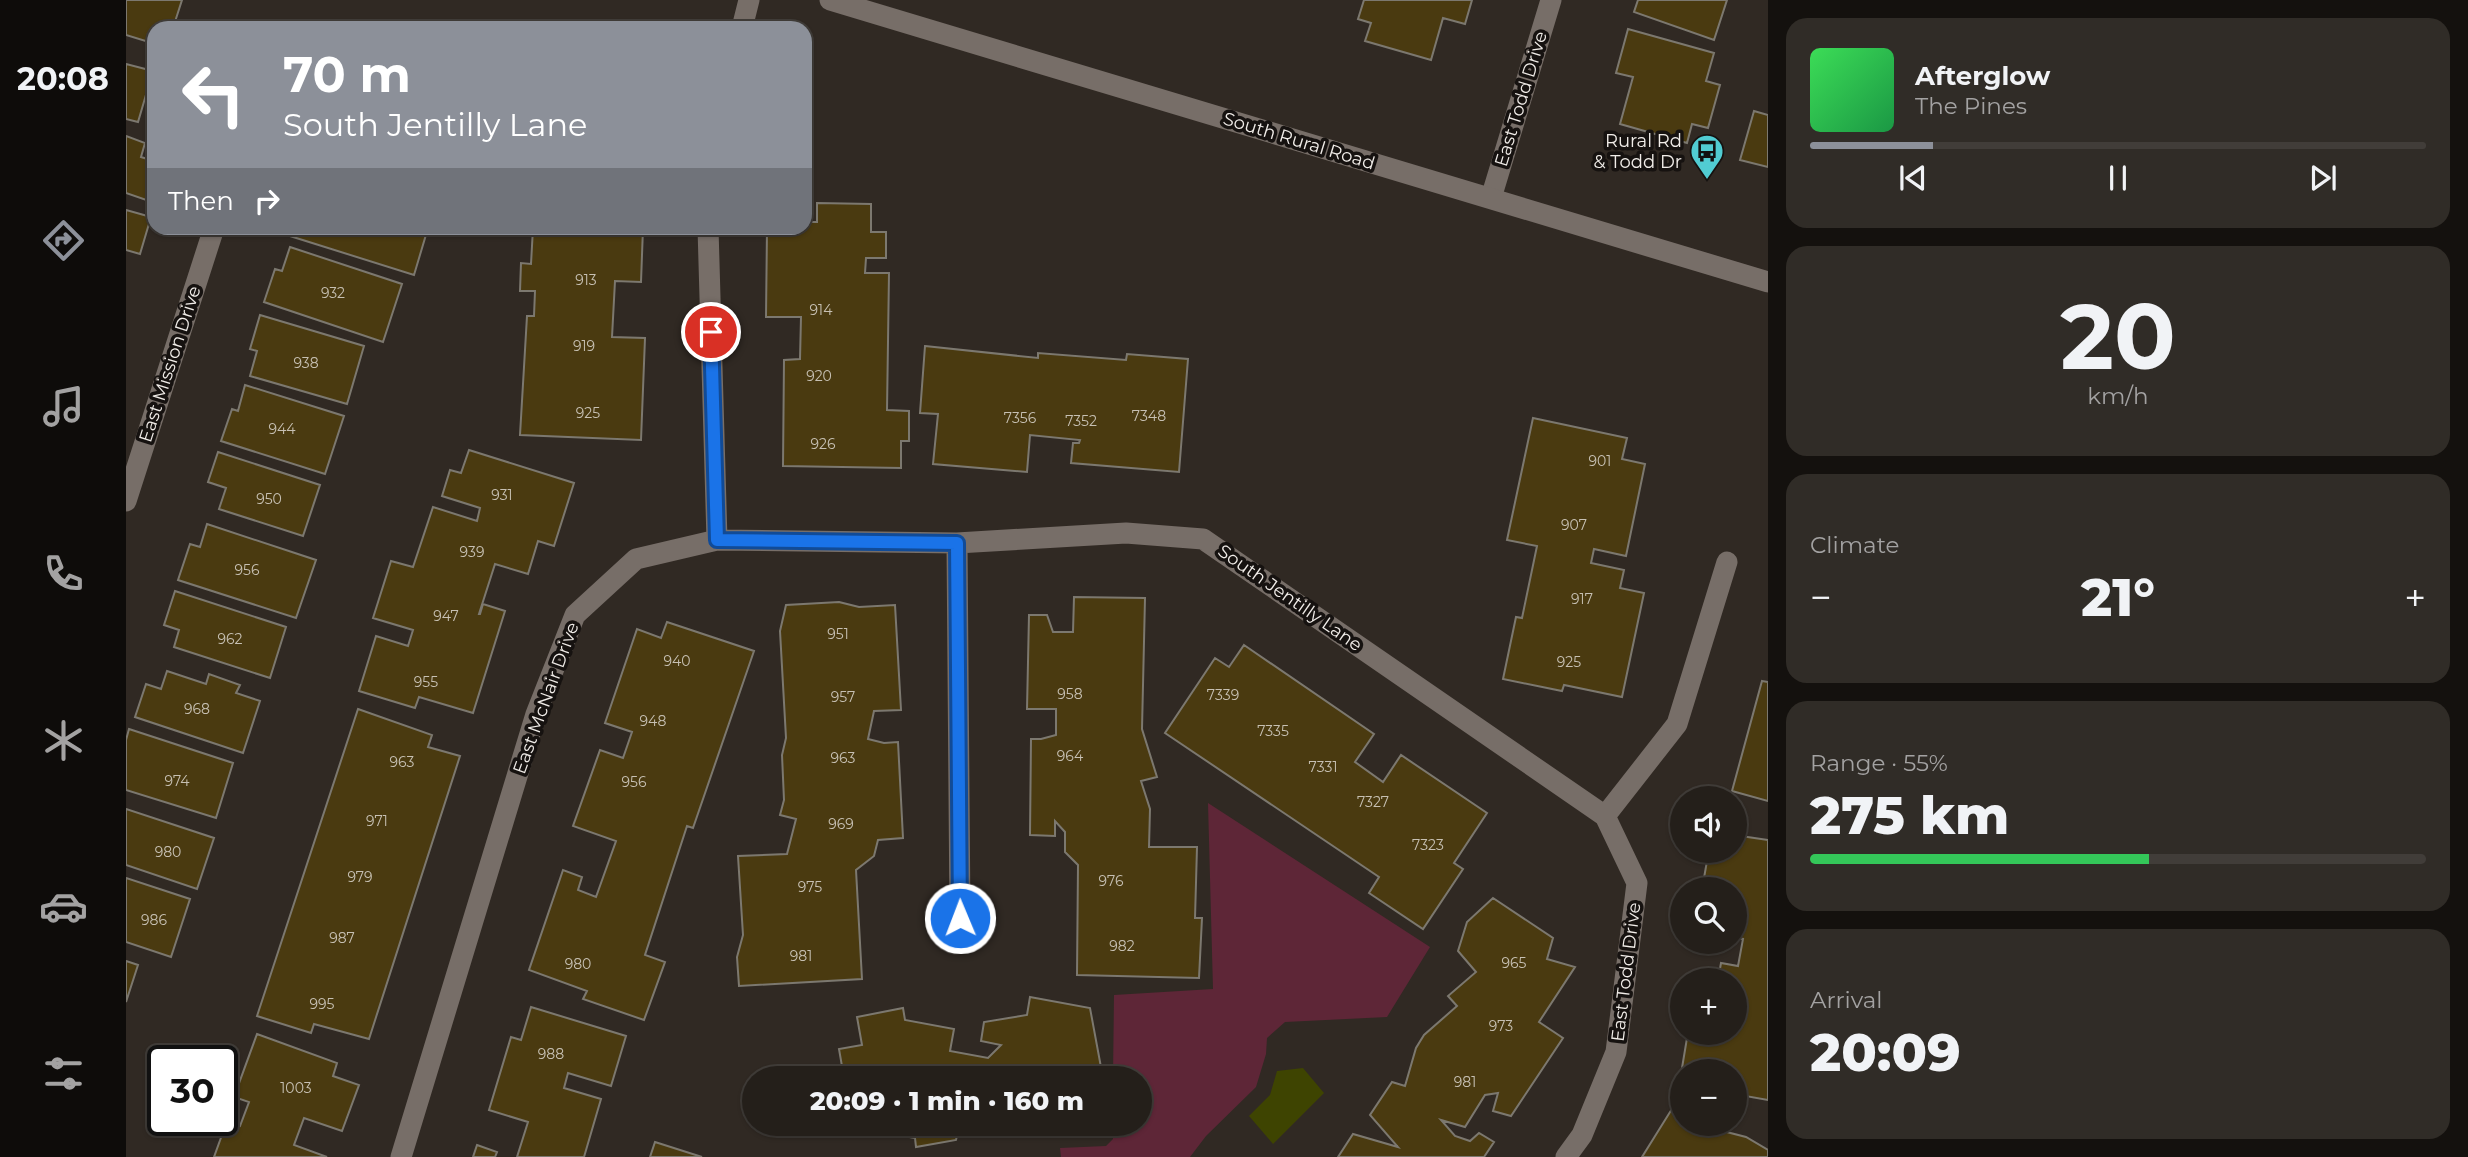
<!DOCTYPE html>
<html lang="en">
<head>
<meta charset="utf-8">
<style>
	:root { --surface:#241f1a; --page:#302c27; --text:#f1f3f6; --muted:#a3a2a2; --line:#413d39; --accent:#8c9099 }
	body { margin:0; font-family:Montserrat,sans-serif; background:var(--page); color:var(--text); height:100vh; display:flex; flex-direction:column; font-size:26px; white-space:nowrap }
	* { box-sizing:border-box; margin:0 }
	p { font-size:23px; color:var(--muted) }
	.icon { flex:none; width:38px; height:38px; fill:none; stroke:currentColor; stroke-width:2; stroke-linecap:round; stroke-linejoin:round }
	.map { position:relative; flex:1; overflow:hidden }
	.drawer { display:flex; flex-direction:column; gap:18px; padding:18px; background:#14110e; width:700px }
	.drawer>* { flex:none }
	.guide { position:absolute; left:21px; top:21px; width:665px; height:214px; border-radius:21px; box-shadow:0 2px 5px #0004,0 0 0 2px var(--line); background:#8c9099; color:#fff; overflow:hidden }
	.fabs { position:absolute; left:1544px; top:786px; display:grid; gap:14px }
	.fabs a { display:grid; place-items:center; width:77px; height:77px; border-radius:50%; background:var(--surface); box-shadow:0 2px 5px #0004,0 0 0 2px var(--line); font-size:35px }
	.speed { position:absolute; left:21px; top:1045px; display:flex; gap:14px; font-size:35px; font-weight:700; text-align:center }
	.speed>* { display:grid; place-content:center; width:91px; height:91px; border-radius:50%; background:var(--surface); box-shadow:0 2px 5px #0004,0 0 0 2px var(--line); line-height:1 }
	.speed .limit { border:4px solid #111; border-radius:10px; background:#fff; color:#111 }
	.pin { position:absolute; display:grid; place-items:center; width:60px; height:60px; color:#fff; margin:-30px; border:4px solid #fff; border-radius:50%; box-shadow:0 2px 7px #0007 }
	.me { position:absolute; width:77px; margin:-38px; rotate:359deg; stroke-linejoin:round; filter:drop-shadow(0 0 5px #0008) }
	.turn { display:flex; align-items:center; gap:24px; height:147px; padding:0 21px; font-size:32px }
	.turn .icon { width:91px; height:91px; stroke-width:2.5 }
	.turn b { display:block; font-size:49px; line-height:60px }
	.then { display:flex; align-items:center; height:66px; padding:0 21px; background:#0003; gap:14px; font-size:26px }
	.big { font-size:52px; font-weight:800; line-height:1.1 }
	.drawer .card { flex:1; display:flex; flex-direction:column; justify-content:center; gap:10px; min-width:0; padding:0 24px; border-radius:21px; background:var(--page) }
	.drawer .dial { align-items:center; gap:0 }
	.dial b { font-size:91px; line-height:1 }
	.song { display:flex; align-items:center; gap:21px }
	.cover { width:84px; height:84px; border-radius:10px; background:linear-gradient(135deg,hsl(130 70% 55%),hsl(140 70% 35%)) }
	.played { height:7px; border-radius:4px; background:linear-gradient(90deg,var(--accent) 20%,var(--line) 20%) }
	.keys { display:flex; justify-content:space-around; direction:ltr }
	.heat { display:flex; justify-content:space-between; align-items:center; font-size:38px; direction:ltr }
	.charge { height:10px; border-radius:5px; background:linear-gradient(90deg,#34c759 55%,var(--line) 0) }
	.trip { position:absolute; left:616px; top:1066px; width:410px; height:70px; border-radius:35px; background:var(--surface); box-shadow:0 2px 5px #0004,0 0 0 2px var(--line); font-weight:800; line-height:70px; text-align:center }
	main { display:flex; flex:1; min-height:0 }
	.menu { display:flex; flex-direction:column; width:126px; justify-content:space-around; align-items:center; background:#0e0c0a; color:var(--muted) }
	.menu .icon { width:49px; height:49px }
	.menu .current { color:var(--accent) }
	.menu b { font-size:32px; color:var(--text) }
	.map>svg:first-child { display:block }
	.green { fill:#5e2637 }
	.water { fill:#3e4401 }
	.building { fill:#4a3a10; stroke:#7c786f; stroke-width:2 }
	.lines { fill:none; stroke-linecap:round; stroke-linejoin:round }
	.street { stroke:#776e68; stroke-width:21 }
	.secondary { stroke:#776e68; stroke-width:21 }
	.route-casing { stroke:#114b97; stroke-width:18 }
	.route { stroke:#1a73e8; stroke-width:12 }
	.labels { text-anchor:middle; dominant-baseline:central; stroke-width:7; stroke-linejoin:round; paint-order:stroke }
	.number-label { font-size:14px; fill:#c7c0b3 }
	.street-label { font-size:18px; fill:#f1ede9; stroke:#161210 }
	.poi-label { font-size:18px; fill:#f1ede9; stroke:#161210; text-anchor:end }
</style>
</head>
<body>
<main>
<nav class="menu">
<b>20:08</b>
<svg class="icon current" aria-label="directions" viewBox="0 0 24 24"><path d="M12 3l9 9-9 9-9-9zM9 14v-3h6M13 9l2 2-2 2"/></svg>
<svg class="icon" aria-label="music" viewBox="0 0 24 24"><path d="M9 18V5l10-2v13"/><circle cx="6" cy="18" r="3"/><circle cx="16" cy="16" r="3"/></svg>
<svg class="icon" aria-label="phone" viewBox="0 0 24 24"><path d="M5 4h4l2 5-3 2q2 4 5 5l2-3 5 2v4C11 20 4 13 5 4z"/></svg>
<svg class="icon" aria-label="climate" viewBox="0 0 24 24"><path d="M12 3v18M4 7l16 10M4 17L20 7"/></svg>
<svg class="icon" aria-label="car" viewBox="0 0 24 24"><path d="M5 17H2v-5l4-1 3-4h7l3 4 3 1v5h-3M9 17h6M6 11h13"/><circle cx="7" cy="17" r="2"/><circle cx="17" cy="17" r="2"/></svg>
<svg class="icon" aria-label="filters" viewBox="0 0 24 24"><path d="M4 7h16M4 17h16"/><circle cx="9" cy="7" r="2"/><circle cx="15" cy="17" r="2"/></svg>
</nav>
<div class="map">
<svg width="1642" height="1157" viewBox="0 0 1642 1157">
	<rect width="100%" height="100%" fill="#302923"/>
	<!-- green -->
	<path class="green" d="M1082,803L1304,947L1261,1017L1159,1022L1141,1038L1140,1054L1130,1087L1080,1136L1064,1157H935L934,1148L980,1146L987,1139V1124H1013V1078H987L988,995L1087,989Z"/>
	<!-- water -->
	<path class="water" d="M1177,1068L1198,1093L1147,1144L1123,1116L1144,1095L1151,1071Z"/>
	<!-- building -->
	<path class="building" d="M0,0H56L47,28L30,26L26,43L0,35Z
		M1238,0H1346L1339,24L1317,18L1305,60L1239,41L1245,23L1232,19Z
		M1512,0H1601L1588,40L1508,12Z
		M1502,29L1588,53L1580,81L1594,85L1582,128L1566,124L1561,143L1494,124L1507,77L1490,73Z
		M0,64L27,71L12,122L0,119Z
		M1628,111L1642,115V167L1614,160Z
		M0,136L19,143L15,157L28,161V195L26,202L0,193Z
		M691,203L745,204V232H760V258H740L739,273H763L761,410L783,411V441H775V468L657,466L658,360L674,359L675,317H640L641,228H679V222H691Z
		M0,210L25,217L14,254L0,250Z
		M166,228H302L288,275L164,236Z
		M407,228H517L515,282L489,281L486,337L519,338L515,440L394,435L401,316H408L409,291H394L395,263L405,264Z
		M164,247L276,284L257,342L138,302L149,269L156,271Z
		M134,315L238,346L221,404L124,376L131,351L124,349Z
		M799,346L912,358V353L1000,360L1001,354L1062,359L1053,472L945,463L947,443H953L954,440L904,435L901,472L807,464L812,414L794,413Z
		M119,385L218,416L199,474L95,441L106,409L112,411Z
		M1407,418L1501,438L1496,459L1519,464L1500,556L1468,549L1465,563L1498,570L1494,588L1518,593L1496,697L1438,685L1436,691L1377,679L1390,617L1396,618L1411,546L1381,540Z
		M343,450L448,483L428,546L412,541L402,574L369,564L353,614H354L357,604L379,611L347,713L293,697L289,708L233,691L250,636L282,646L287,630L247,618L265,561L287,567L307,507L351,521L354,508L316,496L324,470L335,473Z
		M92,452L194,485L177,536L93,509L100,488L82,482Z
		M81,524L190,560L170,618L52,580L64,544L74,547Z
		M49,591L160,627L144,678L48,647L53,630L38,625Z
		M948,597L1019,598L1016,729L1031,777L1015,781L1024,809L1023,847H1071L1069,918H1076L1073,978L951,975L952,865L939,852V832L929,821V836L904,835L905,739H915L930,735V709H901L903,615H921L927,632H947Z
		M713,602L733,607L769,605L775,710L748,711L742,739L758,743L772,742L777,838L752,840L748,856L730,870L736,979L613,986L611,957L617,935L612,856L661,854L670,819L654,815L658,800L656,755L660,738L654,631L660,605Z
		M541,622L628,651L567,828L561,826L519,955L539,962L518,1020L457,999L461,991L403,970L437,870L456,877L452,890L470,897L490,841L447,826L474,750L497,758L506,732L479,723L511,629L535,638Z
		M1118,645L1248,734L1229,762L1257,782L1275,755L1361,813L1328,863L1337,869L1297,929L1243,893L1253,877L1039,733L1089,658L1103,667Z
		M41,671L80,684L83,674L114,685L110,693L134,701L117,753L9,717L20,684L35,689Z
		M1636,681L1642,682V801L1606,791Z
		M232,709L306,735L302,747L334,756L243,1039L188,1024L185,1033L131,1016Z
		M3,729L107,763L90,818L0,790V740Z
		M0,809L88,838L71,889L0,865Z
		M1608,835L1642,840V1100L1608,1094V1071H1556V1086H1553L1562,1032H1608V980H1592L1595,963L1612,966L1617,939L1608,938V889H1576L1583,850H1608Z
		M0,878L64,899L45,957L0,942Z
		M1367,898L1427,938L1421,959L1449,967L1413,1022L1437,1038L1385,1116L1367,1111L1372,1093L1359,1095L1339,1127L1315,1120L1329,1136L1344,1141L1353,1133L1368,1142L1358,1157H1212L1227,1134L1272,1147L1244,1115L1266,1082L1279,1086L1290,1048L1298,1035L1331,1006L1322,996L1350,972L1332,951L1341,922Z
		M0,961L12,965L0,1002Z
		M904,997L964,1008L977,1078H718L713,1049L736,1045L731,1017L777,1008L779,1020L828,1029L824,1051L862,1058L875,1045L855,1041L858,1022L901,1015Z
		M405,1007L500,1036L485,1086L442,1073L438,1088L475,1099L458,1157H391L402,1122L363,1110L385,1037L395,1040Z
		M131,1034L211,1063L207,1076L233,1085L216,1131L178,1118L168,1145L201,1157H88L101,1121L114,1126L123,1102L108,1097Z
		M1549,1104L1556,1108V1124H1580L1589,1129L1620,1137L1642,1150V1157H1516Z
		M726,1124H909L908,1127L890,1124L853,1131L833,1127L830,1140L790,1147L789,1138L727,1127Z
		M529,1142L576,1157H524Z
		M351,1145L371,1152L369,1157H347Z"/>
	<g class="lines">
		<!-- street -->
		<path class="street" d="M616,28L623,0
			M1365,198L1425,0
			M582,228L591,540
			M0,501L88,228
			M831,543L834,918
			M1479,816L1551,724L1601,562
			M275,1157L410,714L449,615L510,559L591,540L831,543L1000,533L1077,539L1479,816L1511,883L1490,1052L1456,1135L1440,1157"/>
		<!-- secondary -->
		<path class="secondary" d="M704,0L1642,282"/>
	</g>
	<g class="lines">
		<defs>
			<path id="route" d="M585,332L591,540L831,543L834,918"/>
		</defs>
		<!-- route casing -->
		<use href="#route" class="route-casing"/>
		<!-- route -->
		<use href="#route" class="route"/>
	</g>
	<!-- icons -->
	<defs>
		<symbol id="bus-pin" viewBox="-11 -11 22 30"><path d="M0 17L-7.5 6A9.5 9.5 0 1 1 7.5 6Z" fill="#51ccd2" stroke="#161210"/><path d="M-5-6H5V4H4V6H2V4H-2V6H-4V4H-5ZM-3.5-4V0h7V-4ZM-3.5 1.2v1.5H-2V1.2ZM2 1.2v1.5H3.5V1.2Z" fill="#111"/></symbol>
	</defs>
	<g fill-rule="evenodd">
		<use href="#bus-pin" x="1562" y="132" width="38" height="52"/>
	</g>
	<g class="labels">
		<!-- number labels -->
		<g class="number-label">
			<text x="460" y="280">913</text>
			<text x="207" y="293">932</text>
			<text x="695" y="310">914</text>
			<text x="458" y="346">919</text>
			<text x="180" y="363">938</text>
			<text x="693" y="376">920</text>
			<text x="462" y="413">925</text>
			<text x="1023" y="416">7348</text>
			<text x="894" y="418">7356</text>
			<text x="955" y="421">7352</text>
			<text x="156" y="429">944</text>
			<text x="697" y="444">926</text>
			<text x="1474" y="461">901</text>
			<text x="376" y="495">931</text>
			<text x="143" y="499">950</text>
			<text x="1448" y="525">907</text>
			<text x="346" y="552">939</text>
			<text x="121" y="570">956</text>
			<text x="1456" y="599">917</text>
			<text x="320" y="616">947</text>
			<text x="712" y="634">951</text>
			<text x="104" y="639">962</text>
			<text x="551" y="661">940</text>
			<text x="1443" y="662">925</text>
			<text x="300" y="682">955</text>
			<text x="944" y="694">958</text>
			<text x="1097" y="695">7339</text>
			<text x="717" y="697">957</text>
			<text x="71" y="709">968</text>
			<text x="527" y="721">948</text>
			<text x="1147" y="731">7335</text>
			<text x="944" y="756">964</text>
			<text x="717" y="758">963</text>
			<text x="276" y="762">963</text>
			<text x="1197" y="767">7331</text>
			<text x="51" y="781">974</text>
			<text x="508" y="782">956</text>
			<text x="1247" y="802">7327</text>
			<text x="251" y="821">971</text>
			<text x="715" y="824">969</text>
			<text x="1302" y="845">7323</text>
			<text x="42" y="852">980</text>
			<text x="234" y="877">979</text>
			<text x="985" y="881">976</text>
			<text x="684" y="887">975</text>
			<text x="28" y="920">986</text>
			<text x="216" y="938">987</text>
			<text x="996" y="946">982</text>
			<text x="675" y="956">981</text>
			<text x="1388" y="963">965</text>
			<text x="452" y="964">980</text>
			<text x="196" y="1004">995</text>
			<text x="1375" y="1026">973</text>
			<text x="425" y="1054">988</text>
			<text x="1339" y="1082">981</text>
			<text x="170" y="1088">1003</text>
		</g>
		<!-- street labels -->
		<g class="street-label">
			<text transform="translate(1395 99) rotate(-73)">East Todd Drive</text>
			<text transform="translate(1173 141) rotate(17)">South Rural Road</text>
			<text transform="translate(44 364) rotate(-72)">East Mission Drive</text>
			<text transform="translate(1164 598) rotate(35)">South Jentilly Lane</text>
			<text transform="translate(420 698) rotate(-70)">East McNair Drive</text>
			<text transform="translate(1500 972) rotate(-83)">East Todd Drive</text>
		</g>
		<!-- poi labels -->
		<g class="poi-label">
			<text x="1556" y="141">Rural Rd<tspan x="1556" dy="21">&amp; Todd Dr</tspan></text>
		</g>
	</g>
</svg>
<div class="fabs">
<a><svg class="icon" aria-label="sound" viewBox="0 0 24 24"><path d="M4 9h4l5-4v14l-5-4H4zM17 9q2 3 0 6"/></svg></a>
<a><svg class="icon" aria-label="search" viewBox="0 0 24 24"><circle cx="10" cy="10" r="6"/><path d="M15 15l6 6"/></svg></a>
<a>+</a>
<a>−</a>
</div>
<div class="speed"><div class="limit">30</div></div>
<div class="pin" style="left:585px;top:332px;background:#d93025"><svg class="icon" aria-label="arrive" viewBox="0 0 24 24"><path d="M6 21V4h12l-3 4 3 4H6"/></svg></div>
<svg class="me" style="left:834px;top:918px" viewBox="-20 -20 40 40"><circle r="17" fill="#1a73e8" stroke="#fff" stroke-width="3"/><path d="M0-11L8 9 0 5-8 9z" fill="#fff"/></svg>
<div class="trip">20:09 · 1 min · 160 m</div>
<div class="guide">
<div class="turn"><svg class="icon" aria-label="left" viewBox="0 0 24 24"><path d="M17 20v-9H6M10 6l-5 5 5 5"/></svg><div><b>70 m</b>South Jentilly Lane</div></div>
<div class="then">Then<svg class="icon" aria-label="right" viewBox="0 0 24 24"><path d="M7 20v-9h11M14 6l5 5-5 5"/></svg></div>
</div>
</div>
<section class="drawer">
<div class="card">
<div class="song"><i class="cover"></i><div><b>Afterglow</b><p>The Pines</p></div></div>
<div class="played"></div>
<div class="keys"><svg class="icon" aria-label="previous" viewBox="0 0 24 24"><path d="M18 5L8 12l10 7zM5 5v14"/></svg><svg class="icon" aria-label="pause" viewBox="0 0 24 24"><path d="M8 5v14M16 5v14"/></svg><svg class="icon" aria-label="next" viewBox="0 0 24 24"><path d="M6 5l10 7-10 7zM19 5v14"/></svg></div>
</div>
<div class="card dial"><b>20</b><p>km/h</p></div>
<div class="card"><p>Climate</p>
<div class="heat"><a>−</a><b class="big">21°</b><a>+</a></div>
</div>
<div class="card"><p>Range · 55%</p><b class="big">275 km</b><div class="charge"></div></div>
<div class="card"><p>Arrival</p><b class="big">20:09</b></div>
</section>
</main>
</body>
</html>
